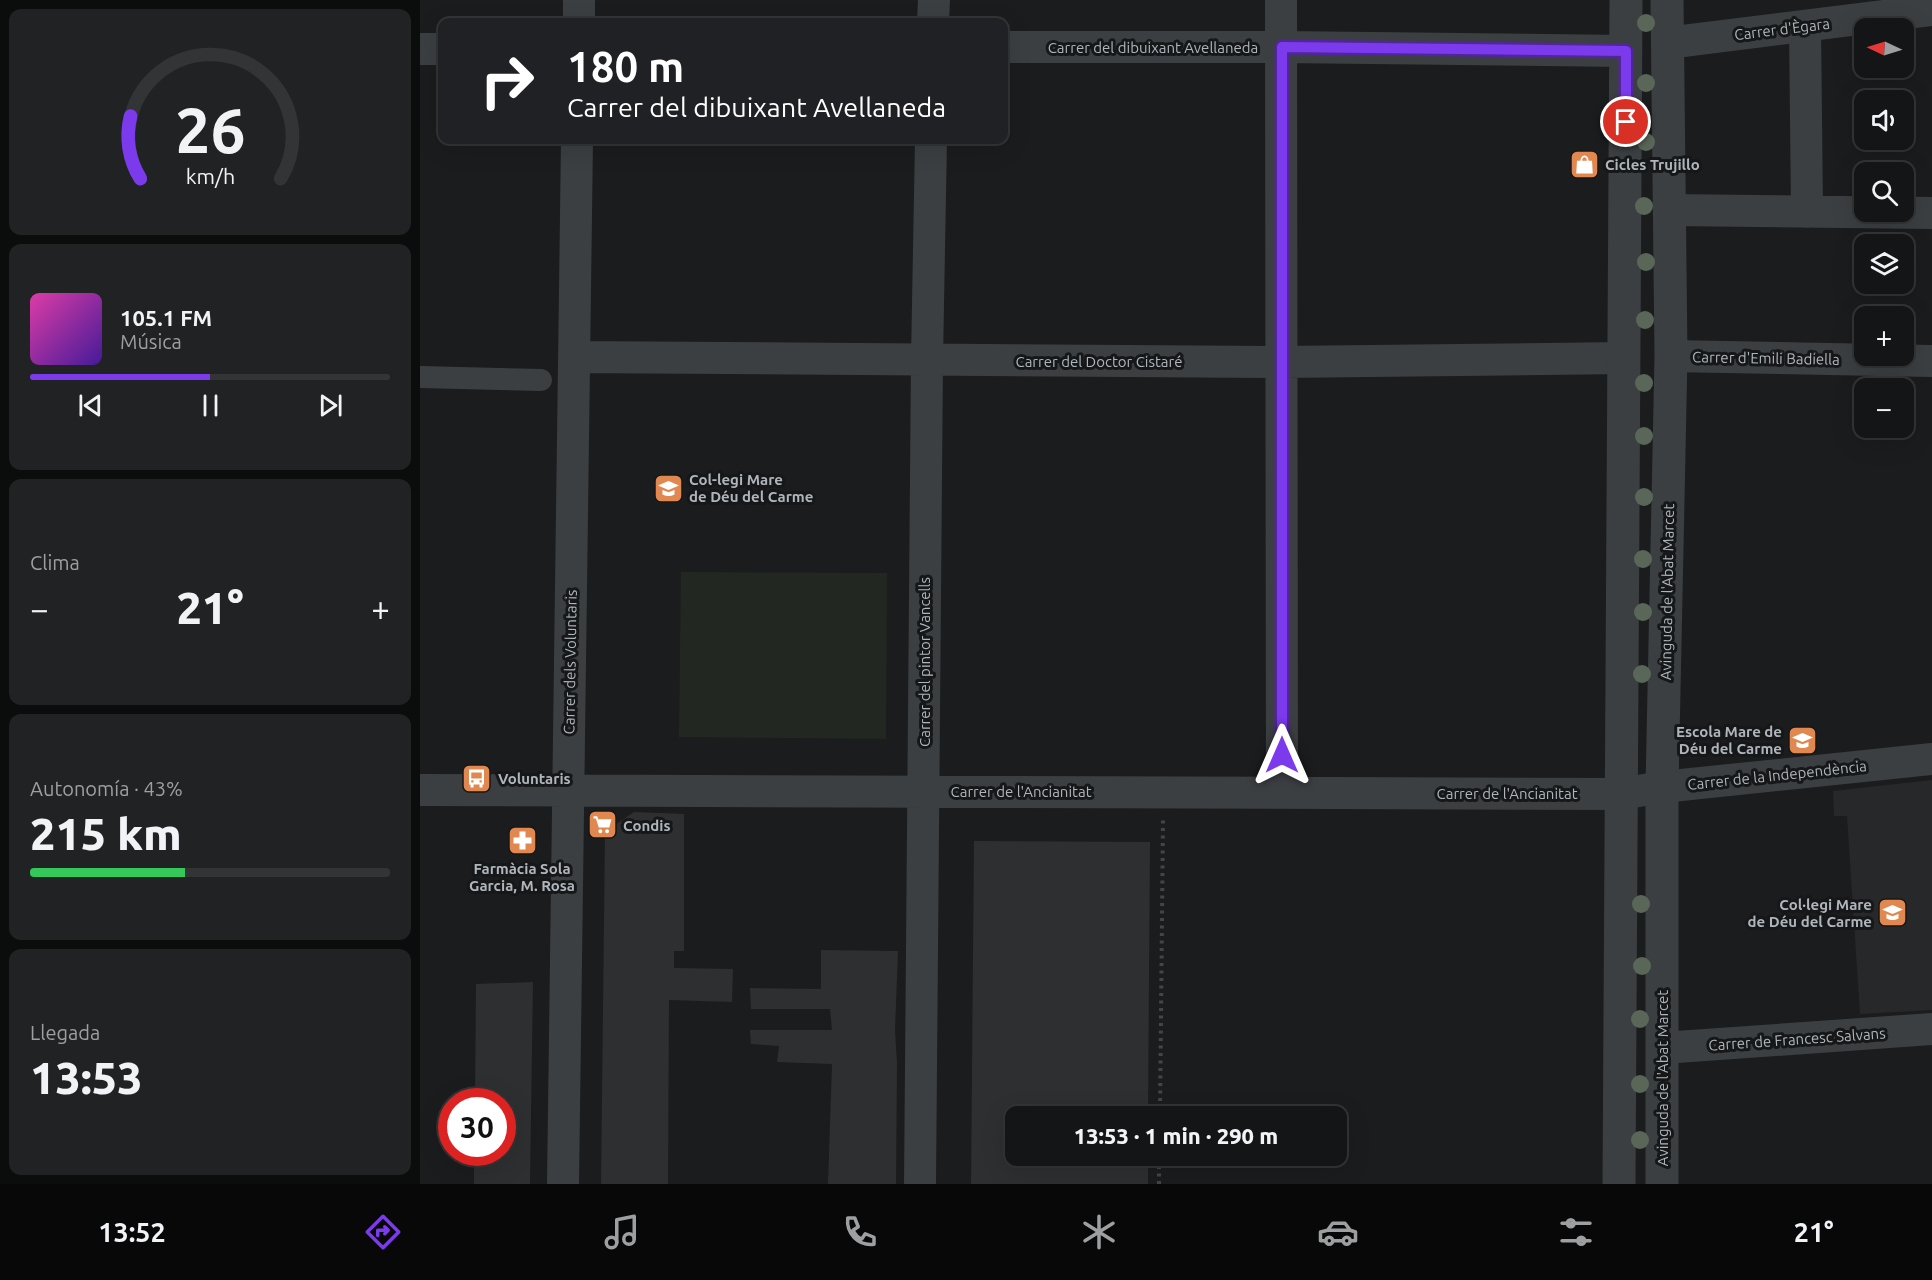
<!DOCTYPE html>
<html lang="es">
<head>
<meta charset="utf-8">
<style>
	:root { --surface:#141516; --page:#212223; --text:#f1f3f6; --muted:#9d9fa1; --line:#333435; --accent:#7c3aed }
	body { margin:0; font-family:Ubuntu,sans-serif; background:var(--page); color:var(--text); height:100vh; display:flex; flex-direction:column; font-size:22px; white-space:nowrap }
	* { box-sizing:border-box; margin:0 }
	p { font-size:20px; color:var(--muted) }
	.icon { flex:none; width:33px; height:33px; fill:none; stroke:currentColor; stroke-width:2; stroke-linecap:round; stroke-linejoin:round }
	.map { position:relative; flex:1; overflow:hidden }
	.sheet { display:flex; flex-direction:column; gap:9px; padding:9px; background:#0b0c0c; width:420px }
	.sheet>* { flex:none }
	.hud { position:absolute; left:18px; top:18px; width:570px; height:126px; border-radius:12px; box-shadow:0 6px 24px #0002,0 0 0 2px var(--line); background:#202124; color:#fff; overflow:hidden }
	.needle { width:39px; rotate:274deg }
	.tools { position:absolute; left:1434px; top:18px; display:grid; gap:12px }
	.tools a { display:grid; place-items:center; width:60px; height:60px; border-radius:12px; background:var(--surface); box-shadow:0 6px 24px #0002,0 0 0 2px var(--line); font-size:30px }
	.speed { position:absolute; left:18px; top:1088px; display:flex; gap:12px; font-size:30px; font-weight:700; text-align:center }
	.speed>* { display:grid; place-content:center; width:78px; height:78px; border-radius:50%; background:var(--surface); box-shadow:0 6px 24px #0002,0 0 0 2px var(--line); line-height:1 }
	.speed .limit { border:9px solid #d22; background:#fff; color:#111 }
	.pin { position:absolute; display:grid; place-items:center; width:51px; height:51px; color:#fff; margin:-26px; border:3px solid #fff; border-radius:50%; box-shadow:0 2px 6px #0007 }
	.me { position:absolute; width:66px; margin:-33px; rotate:0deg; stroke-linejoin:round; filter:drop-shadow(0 0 4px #0008) }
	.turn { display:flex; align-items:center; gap:21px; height:126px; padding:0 30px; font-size:27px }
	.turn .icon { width:78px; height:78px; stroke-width:2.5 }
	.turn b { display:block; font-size:42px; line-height:51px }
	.big { font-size:45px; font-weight:800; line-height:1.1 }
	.sheet .card { flex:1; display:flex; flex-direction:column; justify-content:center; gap:9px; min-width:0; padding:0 21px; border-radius:12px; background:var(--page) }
	.sheet .dial { align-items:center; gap:0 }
	.dial svg { height:156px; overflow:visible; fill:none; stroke:var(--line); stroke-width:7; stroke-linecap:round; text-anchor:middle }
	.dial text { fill:var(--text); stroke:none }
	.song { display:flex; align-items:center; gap:18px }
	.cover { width:72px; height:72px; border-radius:9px; background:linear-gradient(135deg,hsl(320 70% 55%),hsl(260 70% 35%)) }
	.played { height:6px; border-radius:3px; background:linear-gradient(90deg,var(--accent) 50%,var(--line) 50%) }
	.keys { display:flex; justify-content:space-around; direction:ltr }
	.heat { display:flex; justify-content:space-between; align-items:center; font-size:33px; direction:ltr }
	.charge { height:9px; border-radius:4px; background:linear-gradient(90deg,#34c759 43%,var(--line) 0) }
	.trip { position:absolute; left:585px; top:1106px; width:342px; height:60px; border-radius:12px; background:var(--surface); box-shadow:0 6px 24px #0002,0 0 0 2px var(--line); font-weight:800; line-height:60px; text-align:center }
	.dock { display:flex; height:96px; justify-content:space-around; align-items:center; background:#080809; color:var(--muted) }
	.dock .icon { width:42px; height:42px }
	.dock .on { color:var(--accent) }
	.dock b { font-size:27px; color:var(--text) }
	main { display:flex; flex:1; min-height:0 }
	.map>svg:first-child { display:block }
	.built { fill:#27282a }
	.green { fill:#222821 }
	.building { fill:#2e2f31 }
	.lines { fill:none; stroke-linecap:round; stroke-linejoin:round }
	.path { stroke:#434649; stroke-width:4; stroke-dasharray:3 4.5; stroke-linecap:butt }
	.pedestrian { stroke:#3c3f42; stroke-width:22 }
	.minor { stroke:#3c3f42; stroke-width:32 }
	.tertiary { stroke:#3c3f42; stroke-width:33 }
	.tree { fill:#5a6758 }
	.route-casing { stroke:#51269a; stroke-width:15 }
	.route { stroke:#7c3aed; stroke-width:10 }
	.labels { text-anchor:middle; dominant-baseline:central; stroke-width:6; stroke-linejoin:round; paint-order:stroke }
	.street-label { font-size:15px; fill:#afb6bb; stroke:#161718 }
	.poi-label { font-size:15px; font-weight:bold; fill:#afb6bb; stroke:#161718; text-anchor:start }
</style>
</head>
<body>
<main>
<section class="sheet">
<div class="card dial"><svg viewBox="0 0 100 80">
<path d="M14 69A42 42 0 1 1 86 69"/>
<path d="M14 69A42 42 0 0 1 9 37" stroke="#7c3aed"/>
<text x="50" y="56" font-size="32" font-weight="700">26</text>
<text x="50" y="72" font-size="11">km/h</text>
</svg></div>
<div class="card">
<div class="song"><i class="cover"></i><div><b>105.1 FM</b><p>Música</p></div></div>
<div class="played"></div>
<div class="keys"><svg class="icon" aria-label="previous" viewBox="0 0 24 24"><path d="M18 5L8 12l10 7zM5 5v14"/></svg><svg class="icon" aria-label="pause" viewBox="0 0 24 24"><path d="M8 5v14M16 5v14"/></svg><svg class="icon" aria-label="next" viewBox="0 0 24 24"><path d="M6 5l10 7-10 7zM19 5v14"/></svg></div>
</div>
<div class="card"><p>Clima</p>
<div class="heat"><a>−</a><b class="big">21°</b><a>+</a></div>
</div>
<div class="card"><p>Autonomía · 43%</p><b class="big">215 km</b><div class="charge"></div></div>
<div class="card"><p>Llegada</p><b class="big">13:53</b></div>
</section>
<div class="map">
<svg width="1512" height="1184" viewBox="0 0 1512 1184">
	<rect width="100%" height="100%" fill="#1b1c1d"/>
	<!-- built -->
	<path class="built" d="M1512,780V1010L1440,1014L1427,816H1414L1413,791Z"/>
	<!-- green -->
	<path class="green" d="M261,572L467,573L466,739L259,737Z"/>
	<!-- building -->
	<path class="building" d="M214,812L264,814V951H254V968L313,969L312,1002L249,1000L248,1184H181L185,832Z
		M554,841L730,842L728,1116H596V1155H728V1184H551Z
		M401,950L478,951L475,1030L477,1063L476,1184H408L412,1064L357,1062L359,1046L331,1044L330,1030H412L410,1009H331L330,988L401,989Z
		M113,982L110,1184H54V1152H82V1101H55L56,984Z"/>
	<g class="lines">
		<!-- path -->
		<path class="path" d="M740,1116L743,820
			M739,1184V1155"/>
		<!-- pedestrian -->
		<path class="pedestrian" d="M0,377L121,380"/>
		<!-- minor -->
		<path class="minor" d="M861,0L862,792
			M159,22V0
			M513,22L514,0
			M1385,26L1387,212
			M1247,43L1512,10
			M584,47H862L1206,51
			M0,49H22
			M1250,210L1512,213
			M1251,356L1512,361
			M154,357L861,362L1204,358
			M0,790L1201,794L1242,787L1512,759
			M1242,1048L1512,1029
			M143,1184L157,140
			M500,1184L507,359L511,140"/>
		<!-- tertiary -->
		<path class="tertiary" d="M1199,1184L1206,0
			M1242,1184V787L1251,356L1247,0"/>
	</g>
	<!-- trees -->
	<g class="tree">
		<circle cx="1226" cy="23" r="9"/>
		<circle cx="1226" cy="83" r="9"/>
		<circle cx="1226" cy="142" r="9"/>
		<circle cx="1224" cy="206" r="9"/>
		<circle cx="1226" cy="262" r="9"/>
		<circle cx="1225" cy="320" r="9"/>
		<circle cx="1224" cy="383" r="9"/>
		<circle cx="1224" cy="436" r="9"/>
		<circle cx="1224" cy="497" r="9"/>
		<circle cx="1223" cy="559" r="9"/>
		<circle cx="1223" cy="612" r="9"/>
		<circle cx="1222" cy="674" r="9"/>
		<circle cx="1221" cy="904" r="9"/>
		<circle cx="1222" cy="966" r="9"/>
		<circle cx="1220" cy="1019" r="9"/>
		<circle cx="1220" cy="1084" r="9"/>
		<circle cx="1220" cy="1140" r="9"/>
	</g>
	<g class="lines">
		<defs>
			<path id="route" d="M862,755V47L1206,51V122"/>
		</defs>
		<!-- route casing -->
		<use href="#route" class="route-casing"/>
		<!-- route -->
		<use href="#route" class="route"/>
	</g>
	<!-- icons -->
	<defs>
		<symbol id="shop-square" viewBox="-11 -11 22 22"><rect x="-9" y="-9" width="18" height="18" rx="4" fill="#e08850" stroke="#161718"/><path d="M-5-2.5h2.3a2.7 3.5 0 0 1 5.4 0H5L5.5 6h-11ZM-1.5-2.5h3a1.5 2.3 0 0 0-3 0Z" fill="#fff"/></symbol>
		<symbol id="school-square" viewBox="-11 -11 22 22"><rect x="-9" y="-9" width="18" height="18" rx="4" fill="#e08850" stroke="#161718"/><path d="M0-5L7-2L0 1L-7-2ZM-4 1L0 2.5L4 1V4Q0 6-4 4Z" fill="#fff"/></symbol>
		<symbol id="university-square" viewBox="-11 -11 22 22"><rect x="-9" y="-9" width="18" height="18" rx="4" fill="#e08850" stroke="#161718"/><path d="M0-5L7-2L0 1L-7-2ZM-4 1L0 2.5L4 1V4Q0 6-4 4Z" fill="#fff"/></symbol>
		<symbol id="bus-square" viewBox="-11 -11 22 22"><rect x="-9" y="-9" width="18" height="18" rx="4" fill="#e08850" stroke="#161718"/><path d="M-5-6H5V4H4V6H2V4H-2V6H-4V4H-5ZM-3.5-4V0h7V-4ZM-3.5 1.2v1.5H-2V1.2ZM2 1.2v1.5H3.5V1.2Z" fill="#fff"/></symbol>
		<symbol id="supermarket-square" viewBox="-11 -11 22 22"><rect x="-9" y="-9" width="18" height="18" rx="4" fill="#e08850" stroke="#161718"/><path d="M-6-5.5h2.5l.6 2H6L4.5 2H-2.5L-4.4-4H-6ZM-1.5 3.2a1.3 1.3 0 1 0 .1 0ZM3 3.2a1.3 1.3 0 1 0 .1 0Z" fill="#fff"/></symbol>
		<symbol id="pharmacy-square" viewBox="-11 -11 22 22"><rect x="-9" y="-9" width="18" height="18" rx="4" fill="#e08850" stroke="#161718"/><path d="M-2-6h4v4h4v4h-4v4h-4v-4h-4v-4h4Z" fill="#fff"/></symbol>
	</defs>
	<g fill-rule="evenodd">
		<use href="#shop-square" x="1148" y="148" width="33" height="33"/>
		<use href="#school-square" x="232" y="472" width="33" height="33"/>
		<use href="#university-square" x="1366" y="724" width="33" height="33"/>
		<use href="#bus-square" x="40" y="762" width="33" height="33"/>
		<use href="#supermarket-square" x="166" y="808" width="33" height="33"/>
		<use href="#pharmacy-square" x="86" y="824" width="33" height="33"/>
		<use href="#school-square" x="1456" y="896" width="33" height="33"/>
	</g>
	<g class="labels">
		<!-- street labels -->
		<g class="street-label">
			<text transform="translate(1362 29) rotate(-7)">Carrer d'Ègara</text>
			<text x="733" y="47">Carrer del dibuixant Avellaneda</text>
			<text transform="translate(1346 358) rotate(1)">Carrer d'Emili Badiella</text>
			<text x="679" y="361">Carrer del Doctor Cistaré</text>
			<text transform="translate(1247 592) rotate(-89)">Avinguda de l'Abat Marcet</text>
			<text transform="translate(150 662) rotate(-89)">Carrer dels Voluntaris</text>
			<text transform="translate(504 662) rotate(-90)">Carrer del pintor Vancells</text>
			<text transform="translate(1357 775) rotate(-6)">Carrer de la Independència</text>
			<text x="601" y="791">Carrer de l'Ancianitat</text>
			<text x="1087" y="793">Carrer de l'Ancianitat</text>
			<text transform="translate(1377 1039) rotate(-4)">Carrer de Francesc Salvans</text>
			<text transform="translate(1242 1078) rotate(-90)">Avinguda de l'Abat Marcet</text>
		</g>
		<!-- poi labels -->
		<g class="poi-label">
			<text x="1185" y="164">Cicles Trujillo</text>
			<text x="269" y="479">Col-legi Mare<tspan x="269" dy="17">de Déu del Carme</tspan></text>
			<text x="1362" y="731" text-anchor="end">Escola Mare de<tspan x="1362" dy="17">Déu del Carme</tspan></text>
			<text x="78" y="778">Voluntaris</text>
			<text x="203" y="825">Condis</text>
			<text x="102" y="868" text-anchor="middle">Farmàcia Sola<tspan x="102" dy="17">Garcia, M. Rosa</tspan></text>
			<text x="1452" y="904" text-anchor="end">Col·legi Mare<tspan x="1452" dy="17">de Déu del Carme</tspan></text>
		</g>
	</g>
</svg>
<div class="tools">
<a><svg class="needle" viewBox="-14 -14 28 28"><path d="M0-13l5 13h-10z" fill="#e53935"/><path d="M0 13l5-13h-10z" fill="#9d9fa1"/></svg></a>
<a><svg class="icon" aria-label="sound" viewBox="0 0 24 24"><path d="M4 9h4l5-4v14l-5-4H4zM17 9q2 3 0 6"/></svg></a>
<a><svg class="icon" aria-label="search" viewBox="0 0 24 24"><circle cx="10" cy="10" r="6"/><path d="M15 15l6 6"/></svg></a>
<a><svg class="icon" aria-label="layers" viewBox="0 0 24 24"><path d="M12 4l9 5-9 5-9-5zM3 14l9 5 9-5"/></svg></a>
<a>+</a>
<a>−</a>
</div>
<div class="speed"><div class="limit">30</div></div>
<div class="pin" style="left:1206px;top:122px;background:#d93025"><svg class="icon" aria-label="arrive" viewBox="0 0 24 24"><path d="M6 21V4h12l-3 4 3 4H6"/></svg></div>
<svg class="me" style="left:862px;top:755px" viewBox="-20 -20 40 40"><path d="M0-17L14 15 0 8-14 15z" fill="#7c3aed" stroke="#fff" stroke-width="4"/></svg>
<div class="trip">13:53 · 1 min · 290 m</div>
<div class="hud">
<div class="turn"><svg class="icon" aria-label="right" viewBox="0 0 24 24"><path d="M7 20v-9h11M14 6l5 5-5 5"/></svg><div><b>180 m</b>Carrer del dibuixant Avellaneda</div></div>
</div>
</div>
</main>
<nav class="dock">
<b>13:52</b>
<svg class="icon on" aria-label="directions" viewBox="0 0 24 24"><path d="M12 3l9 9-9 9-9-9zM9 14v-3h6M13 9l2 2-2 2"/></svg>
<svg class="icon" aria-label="music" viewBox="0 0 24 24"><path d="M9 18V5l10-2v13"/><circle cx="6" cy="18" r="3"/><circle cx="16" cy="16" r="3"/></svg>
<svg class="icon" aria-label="phone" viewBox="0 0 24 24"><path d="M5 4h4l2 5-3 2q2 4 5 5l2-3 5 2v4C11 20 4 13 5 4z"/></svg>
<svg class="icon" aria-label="climate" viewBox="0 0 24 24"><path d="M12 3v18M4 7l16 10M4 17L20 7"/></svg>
<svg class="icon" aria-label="car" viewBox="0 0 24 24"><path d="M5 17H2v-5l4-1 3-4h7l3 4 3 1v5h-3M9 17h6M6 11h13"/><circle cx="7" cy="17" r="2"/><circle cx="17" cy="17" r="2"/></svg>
<svg class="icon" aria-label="filters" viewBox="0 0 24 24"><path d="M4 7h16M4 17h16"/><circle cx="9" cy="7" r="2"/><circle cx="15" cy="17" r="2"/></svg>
<b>21°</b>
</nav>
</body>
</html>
